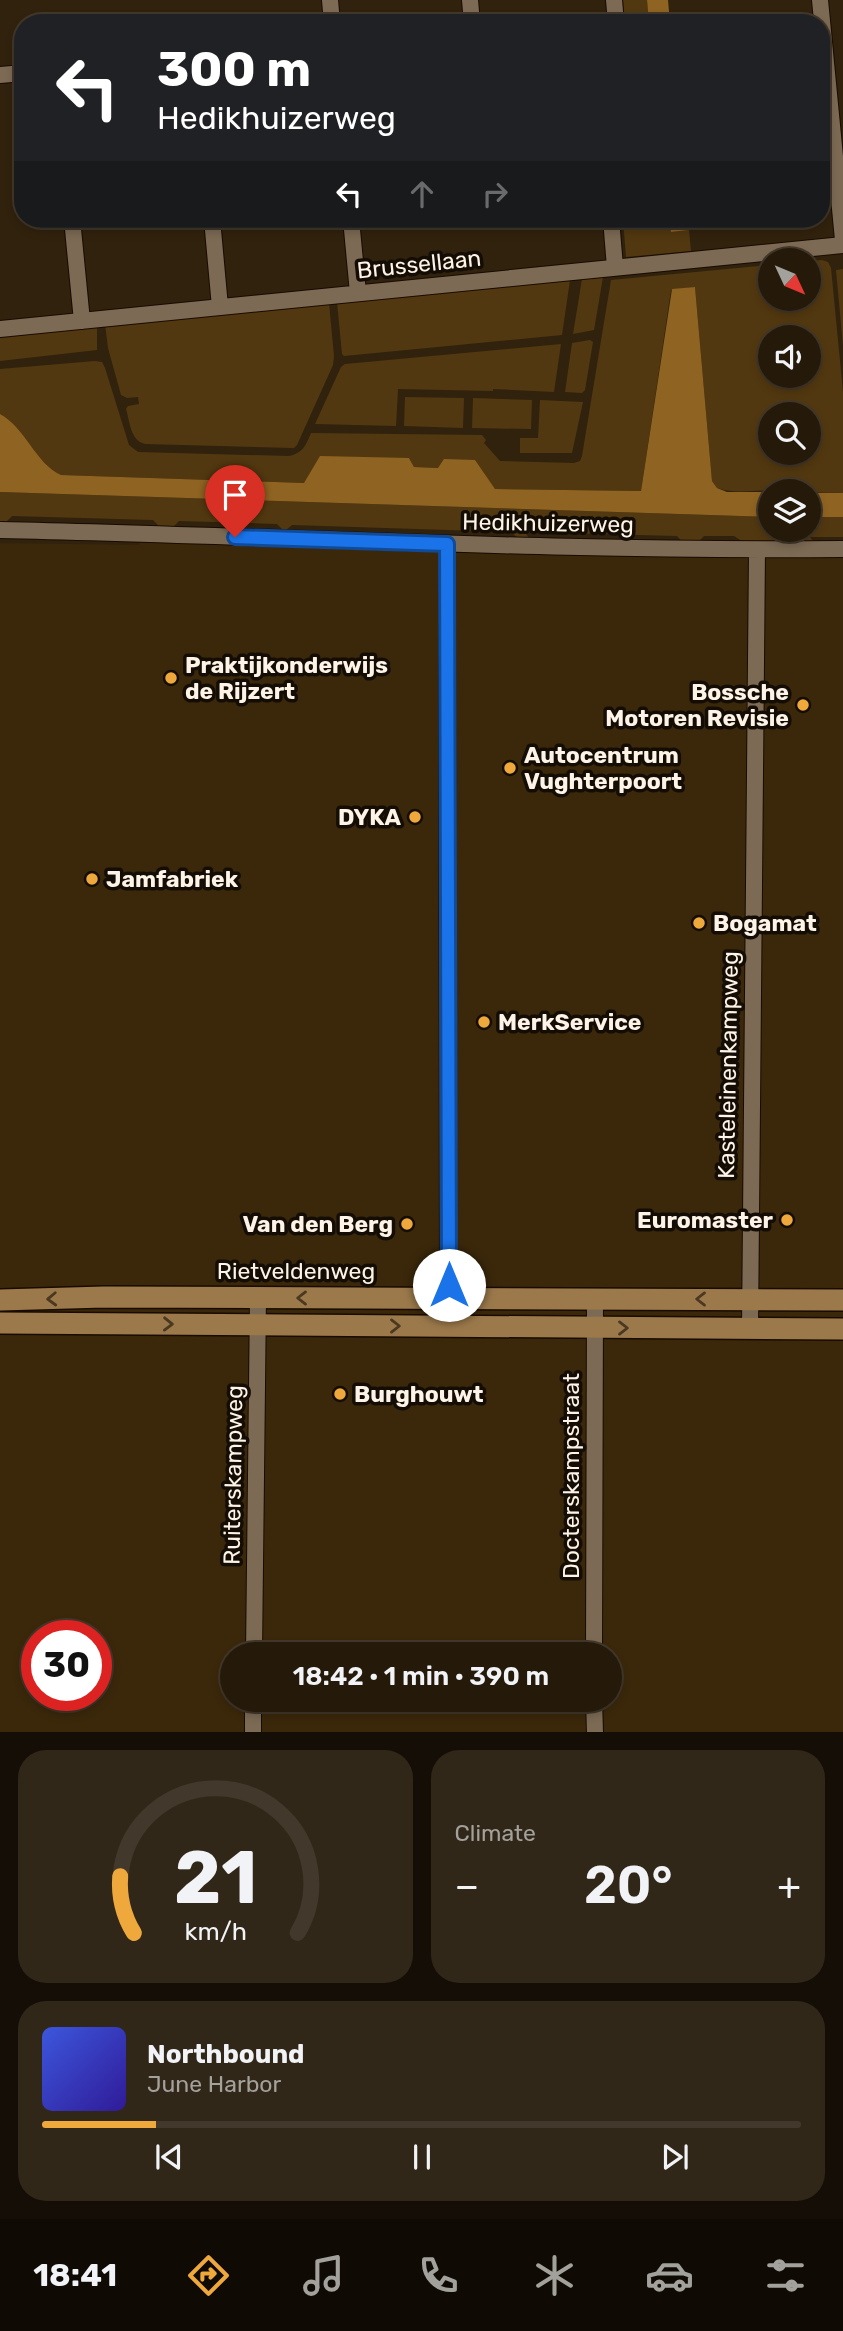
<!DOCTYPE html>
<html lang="en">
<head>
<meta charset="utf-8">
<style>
	:root { --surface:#251a0a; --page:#312718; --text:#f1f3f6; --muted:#a3a19c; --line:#42382b; --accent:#eea83c }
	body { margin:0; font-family:Rubik,sans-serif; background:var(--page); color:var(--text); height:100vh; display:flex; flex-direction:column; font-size:26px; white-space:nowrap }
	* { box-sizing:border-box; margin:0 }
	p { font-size:23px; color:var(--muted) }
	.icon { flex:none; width:38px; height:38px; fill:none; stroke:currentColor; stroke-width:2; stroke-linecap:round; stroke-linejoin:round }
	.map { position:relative; height:1732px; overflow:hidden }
	.sheet { display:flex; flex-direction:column; gap:18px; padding:18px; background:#140e06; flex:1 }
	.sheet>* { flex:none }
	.banner { position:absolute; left:14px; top:14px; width:816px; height:214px; border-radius:28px; box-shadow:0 4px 10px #0003,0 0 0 2px var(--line); background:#202124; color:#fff; overflow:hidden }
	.needle { width:46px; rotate:134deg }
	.fabs { position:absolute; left:758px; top:248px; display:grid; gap:14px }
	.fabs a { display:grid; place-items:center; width:63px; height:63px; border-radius:50%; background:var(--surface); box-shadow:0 4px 10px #0003,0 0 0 2px var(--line); font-size:35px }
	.speed { position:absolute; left:21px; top:1620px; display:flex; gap:14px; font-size:35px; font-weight:700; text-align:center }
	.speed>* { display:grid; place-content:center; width:91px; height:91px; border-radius:50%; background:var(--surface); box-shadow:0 4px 10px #0003,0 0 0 2px var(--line); line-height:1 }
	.speed .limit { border:10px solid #d22; background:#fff; color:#111 }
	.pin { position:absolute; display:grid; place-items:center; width:60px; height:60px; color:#fff; margin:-72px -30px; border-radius:50% 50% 50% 0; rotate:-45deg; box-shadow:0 0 7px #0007 }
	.pin .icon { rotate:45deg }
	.me { position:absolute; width:77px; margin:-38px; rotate:0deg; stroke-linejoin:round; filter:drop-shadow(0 0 5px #0008) }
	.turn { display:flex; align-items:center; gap:24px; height:147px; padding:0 28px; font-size:32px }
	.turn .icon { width:91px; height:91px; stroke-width:2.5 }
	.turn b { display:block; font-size:49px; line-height:60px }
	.lanes { display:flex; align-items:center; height:66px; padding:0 28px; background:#0003; justify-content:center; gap:35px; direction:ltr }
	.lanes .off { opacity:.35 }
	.big { font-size:52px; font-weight:600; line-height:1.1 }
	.sheet .card { flex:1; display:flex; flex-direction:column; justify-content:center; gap:10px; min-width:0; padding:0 24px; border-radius:28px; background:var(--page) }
	.sheet .dial { align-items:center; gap:0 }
	.dial svg { height:182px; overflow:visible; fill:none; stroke:var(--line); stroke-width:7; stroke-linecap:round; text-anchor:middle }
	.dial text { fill:var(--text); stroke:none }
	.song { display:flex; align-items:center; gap:21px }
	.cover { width:84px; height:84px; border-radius:10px; background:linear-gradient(135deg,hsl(230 70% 55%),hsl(250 70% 35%)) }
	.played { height:7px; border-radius:4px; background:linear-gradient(90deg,var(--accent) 15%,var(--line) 15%) }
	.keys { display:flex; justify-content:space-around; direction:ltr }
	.heat { display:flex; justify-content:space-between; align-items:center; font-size:38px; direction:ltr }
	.sheet .tiles { flex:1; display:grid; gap:18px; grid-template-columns:1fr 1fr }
	.card:last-child { grid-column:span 2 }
	.trip { position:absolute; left:220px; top:1642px; width:402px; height:70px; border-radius:35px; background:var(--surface); box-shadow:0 4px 10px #0003,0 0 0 2px var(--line); font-weight:600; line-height:70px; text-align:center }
	.dock { display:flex; height:112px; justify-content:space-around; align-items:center; background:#0f0a04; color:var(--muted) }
	.dock .icon { width:49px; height:49px }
	.dock .on { color:var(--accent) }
	.dock b { font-size:32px; color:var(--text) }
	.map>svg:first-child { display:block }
	.built { fill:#3b280b; fill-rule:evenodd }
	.green { fill:#523810; fill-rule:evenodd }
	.water { fill:#8f6321 }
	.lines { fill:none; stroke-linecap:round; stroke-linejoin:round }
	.minor-casing { stroke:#190b00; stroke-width:18 }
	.major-casing { stroke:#190b00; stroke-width:24 }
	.minor { stroke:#7c6a54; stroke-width:16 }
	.major { stroke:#9b794b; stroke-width:21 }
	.oneway { stroke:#4a3821 }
	.route-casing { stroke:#114b97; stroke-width:18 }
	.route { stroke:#1a73e8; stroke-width:12 }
	.poi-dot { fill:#eea83c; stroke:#140d05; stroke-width:2.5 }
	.labels { text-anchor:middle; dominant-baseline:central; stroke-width:7; stroke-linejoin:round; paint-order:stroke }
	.street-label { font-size:23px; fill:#fdf3e6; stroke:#140d05 }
	.poi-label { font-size:23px; font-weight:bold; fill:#fdf3e6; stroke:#140d05; text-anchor:start }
</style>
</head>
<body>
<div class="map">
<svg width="843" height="1733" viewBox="0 0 843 1733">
	<rect width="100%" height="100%" fill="#31220d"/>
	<!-- built -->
	<path class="built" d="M141,537L327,541V548L611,553L843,551V1732L0,1733V543L139,545ZM37,1636H96V1696H37ZM233,1654H611V1699H233Z"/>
	<!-- green -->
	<path class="green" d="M623,0H647L649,23H625Z
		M623,219H669L671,232L689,230L691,251L626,257Z
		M822,260L828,262L831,268L843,392V493C820,493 800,492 777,491C756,489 737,495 717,488L712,481L695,287L671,290L641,491L495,489L439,468L414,467L409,458L304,483L61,475C35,463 26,428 0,414V369L95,361L102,362L105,368L129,445L138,452L289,456C303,453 306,445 311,433L482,435L486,440L484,443L500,461L574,463L580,461L582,456L611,280L770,265V299H808L810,261ZM770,338H808V376H770ZM770,415H808V453H770Z
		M843,269V346L836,270Z
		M603,277L594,330L573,334L582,279Z
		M570,280L562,335L344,356L342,354L337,302Z
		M329,303L334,356L333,365L297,445L294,448L145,444C130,440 130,422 126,409L128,406L139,404L138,397L127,398L121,395L108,348L105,324Z
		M97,325V350L0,361V335Z
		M590,340L593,342L585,390L582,393L565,392L572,343Z
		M561,344L554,392L493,389V391L398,389L396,426L315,424L341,367L345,364Z
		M405,397L464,398L463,428L404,426Z
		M473,398L532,400L531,429L472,428Z
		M540,400L583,402L572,453H520V438H538Z
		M0,492L770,517V530H808L809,517H843V537H810L816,545L809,546L798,535L786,536L793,543H745L734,536H704L694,546H686L677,536L525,532L530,540L521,541L511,532L292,525L286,530H283L277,524L179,521L173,527L159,526L153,520L12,516L6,522L0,521Z"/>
	<!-- water -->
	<path class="water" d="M647,0H668L670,23H649Z
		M669,219H688L689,230L671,232Z
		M695,287L712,481L717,488L727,492H781H770V517L0,492V414C26,428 35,463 61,475L304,483L320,456L409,458L414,467L438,468L444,459L475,460L495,489L641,491L672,289Z
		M808,493H843V517H809Z"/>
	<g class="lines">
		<defs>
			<path id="minor" d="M330,0L332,23
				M470,0L472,23
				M614,0L616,23
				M820,0L843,240
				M0,75L23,73
				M72,219L82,321
				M212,219L220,307
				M351,219L358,293
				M611,219L615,267
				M0,329L843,245
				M0,530C281,536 562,552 843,549
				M447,544L448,1327
				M750,1329L757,550
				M254,1654L258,1297
				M594,1654L595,1299
				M594,1699L595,1733
				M253,1733V1699"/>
			<path id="major" d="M0,1300L104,1297L843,1300
				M0,1323L843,1329"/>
		</defs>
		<!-- minor casing -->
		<use href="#minor" class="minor-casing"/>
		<!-- major casing -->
		<use href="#major" class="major-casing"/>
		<!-- minor -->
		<use href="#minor" class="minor"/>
		<!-- major -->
		<use href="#major" class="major"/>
	</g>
	<!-- one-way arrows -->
	<defs><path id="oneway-chevron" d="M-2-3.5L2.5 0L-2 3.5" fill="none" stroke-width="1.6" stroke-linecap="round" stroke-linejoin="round" transform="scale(1.75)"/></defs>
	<g class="oneway">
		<use href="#oneway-chevron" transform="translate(302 1298) rotate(-180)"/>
		<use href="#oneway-chevron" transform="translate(52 1299) rotate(178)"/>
		<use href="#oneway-chevron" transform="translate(701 1299) rotate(-180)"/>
		<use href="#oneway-chevron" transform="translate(168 1324) rotate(1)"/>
		<use href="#oneway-chevron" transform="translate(395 1326)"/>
		<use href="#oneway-chevron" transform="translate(623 1328)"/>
	</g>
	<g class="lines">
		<defs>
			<path id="route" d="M235,537L447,544L449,1285"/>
		</defs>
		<!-- route casing -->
		<use href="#route" class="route-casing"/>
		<!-- route -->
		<use href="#route" class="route"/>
	</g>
	<!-- markers -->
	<g class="poi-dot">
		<circle cx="171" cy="678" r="7"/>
		<circle cx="803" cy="705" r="7"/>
		<circle cx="510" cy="768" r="7"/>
		<circle cx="415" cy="817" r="7"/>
		<circle cx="92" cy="879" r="7"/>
		<circle cx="699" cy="923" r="7"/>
		<circle cx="484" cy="1022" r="7"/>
		<circle cx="787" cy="1220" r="7"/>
		<circle cx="407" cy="1224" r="7"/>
		<circle cx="340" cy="1394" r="7"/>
	</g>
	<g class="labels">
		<!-- street labels -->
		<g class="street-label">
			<text transform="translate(419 264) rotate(-6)">Brussellaan</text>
			<text transform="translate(548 523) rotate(1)">Hedikhuizerweg</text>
			<text transform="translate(728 1065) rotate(-89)">Kasteleinenkampweg</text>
			<text x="296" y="1271">Rietveldenweg</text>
			<text transform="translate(233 1475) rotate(-89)">Ruiterskampweg</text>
			<text transform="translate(571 1476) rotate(-90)">Docterskampstraat</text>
		</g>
		<!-- poi labels -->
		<g class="poi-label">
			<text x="185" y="665">Praktijkonderwijs<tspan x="185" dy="26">de Rijzert</tspan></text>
			<text x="789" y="692" text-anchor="end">Bossche<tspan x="789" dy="26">Motoren Revisie</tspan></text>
			<text x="524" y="755">Autocentrum<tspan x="524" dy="26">Vughterpoort</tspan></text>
			<text x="401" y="817" text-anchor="end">DYKA</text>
			<text x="106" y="879">Jamfabriek</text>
			<text x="713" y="923">Bogamat</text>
			<text x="498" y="1022">MerkService</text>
			<text x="773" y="1220" text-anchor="end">Euromaster</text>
			<text x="393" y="1224" text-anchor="end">Van den Berg</text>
			<text x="354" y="1394">Burghouwt</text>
		</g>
	</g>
</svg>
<div class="fabs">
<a><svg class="needle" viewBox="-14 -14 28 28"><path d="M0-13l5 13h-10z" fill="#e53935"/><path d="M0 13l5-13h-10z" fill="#a3a19c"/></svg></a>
<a><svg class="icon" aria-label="sound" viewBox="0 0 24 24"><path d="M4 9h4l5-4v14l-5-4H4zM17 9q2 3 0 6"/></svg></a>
<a><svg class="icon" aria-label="search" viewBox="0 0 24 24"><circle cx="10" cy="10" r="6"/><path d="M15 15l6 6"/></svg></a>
<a><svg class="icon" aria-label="layers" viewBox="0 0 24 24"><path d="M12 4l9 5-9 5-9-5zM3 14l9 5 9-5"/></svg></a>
</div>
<div class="speed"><div class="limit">30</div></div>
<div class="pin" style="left:235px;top:537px;background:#d93025"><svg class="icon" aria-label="arrive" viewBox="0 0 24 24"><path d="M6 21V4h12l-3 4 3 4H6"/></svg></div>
<svg class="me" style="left:449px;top:1285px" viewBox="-20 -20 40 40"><circle r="19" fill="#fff"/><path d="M0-13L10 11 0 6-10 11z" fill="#1a73e8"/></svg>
<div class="trip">18:42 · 1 min · 390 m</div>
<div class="banner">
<div class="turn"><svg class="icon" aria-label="left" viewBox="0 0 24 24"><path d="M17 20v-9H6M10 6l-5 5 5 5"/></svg><div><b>300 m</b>Hedikhuizerweg</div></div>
<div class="lanes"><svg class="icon" aria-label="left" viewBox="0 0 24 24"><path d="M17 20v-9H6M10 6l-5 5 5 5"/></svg><svg class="icon off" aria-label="ahead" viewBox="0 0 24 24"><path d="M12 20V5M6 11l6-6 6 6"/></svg><svg class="icon off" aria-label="right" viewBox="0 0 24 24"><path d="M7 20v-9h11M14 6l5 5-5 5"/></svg></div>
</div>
</div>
<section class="sheet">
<div class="tiles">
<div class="card dial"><svg viewBox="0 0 100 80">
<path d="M14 69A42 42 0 1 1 86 69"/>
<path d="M14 69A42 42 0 0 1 8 44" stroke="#eea83c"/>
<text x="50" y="56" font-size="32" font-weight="700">21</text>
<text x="50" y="72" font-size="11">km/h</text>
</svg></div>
<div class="card"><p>Climate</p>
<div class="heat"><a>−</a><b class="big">20°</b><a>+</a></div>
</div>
<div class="card">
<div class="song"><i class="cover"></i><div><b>Northbound</b><p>June Harbor</p></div></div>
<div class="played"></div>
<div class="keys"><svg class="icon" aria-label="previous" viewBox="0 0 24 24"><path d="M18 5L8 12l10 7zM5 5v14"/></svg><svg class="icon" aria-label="pause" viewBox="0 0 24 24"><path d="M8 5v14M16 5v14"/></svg><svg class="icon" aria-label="next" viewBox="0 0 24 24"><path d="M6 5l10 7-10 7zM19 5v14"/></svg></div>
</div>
</div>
</section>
<nav class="dock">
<b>18:41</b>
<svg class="icon on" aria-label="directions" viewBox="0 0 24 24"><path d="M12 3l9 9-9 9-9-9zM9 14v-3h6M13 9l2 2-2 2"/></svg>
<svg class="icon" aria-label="music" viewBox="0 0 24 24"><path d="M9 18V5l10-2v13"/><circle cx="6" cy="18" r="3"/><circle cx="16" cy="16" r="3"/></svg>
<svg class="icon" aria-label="phone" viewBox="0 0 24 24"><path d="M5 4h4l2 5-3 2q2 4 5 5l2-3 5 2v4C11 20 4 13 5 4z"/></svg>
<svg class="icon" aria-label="climate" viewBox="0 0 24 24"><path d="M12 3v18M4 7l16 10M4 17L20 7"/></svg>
<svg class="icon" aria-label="car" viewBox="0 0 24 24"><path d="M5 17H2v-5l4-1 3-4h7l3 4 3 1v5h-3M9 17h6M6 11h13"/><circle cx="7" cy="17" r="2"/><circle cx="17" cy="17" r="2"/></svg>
<svg class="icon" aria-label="filters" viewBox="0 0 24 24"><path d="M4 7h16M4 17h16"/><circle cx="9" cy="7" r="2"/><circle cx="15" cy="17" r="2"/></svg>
</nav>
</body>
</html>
